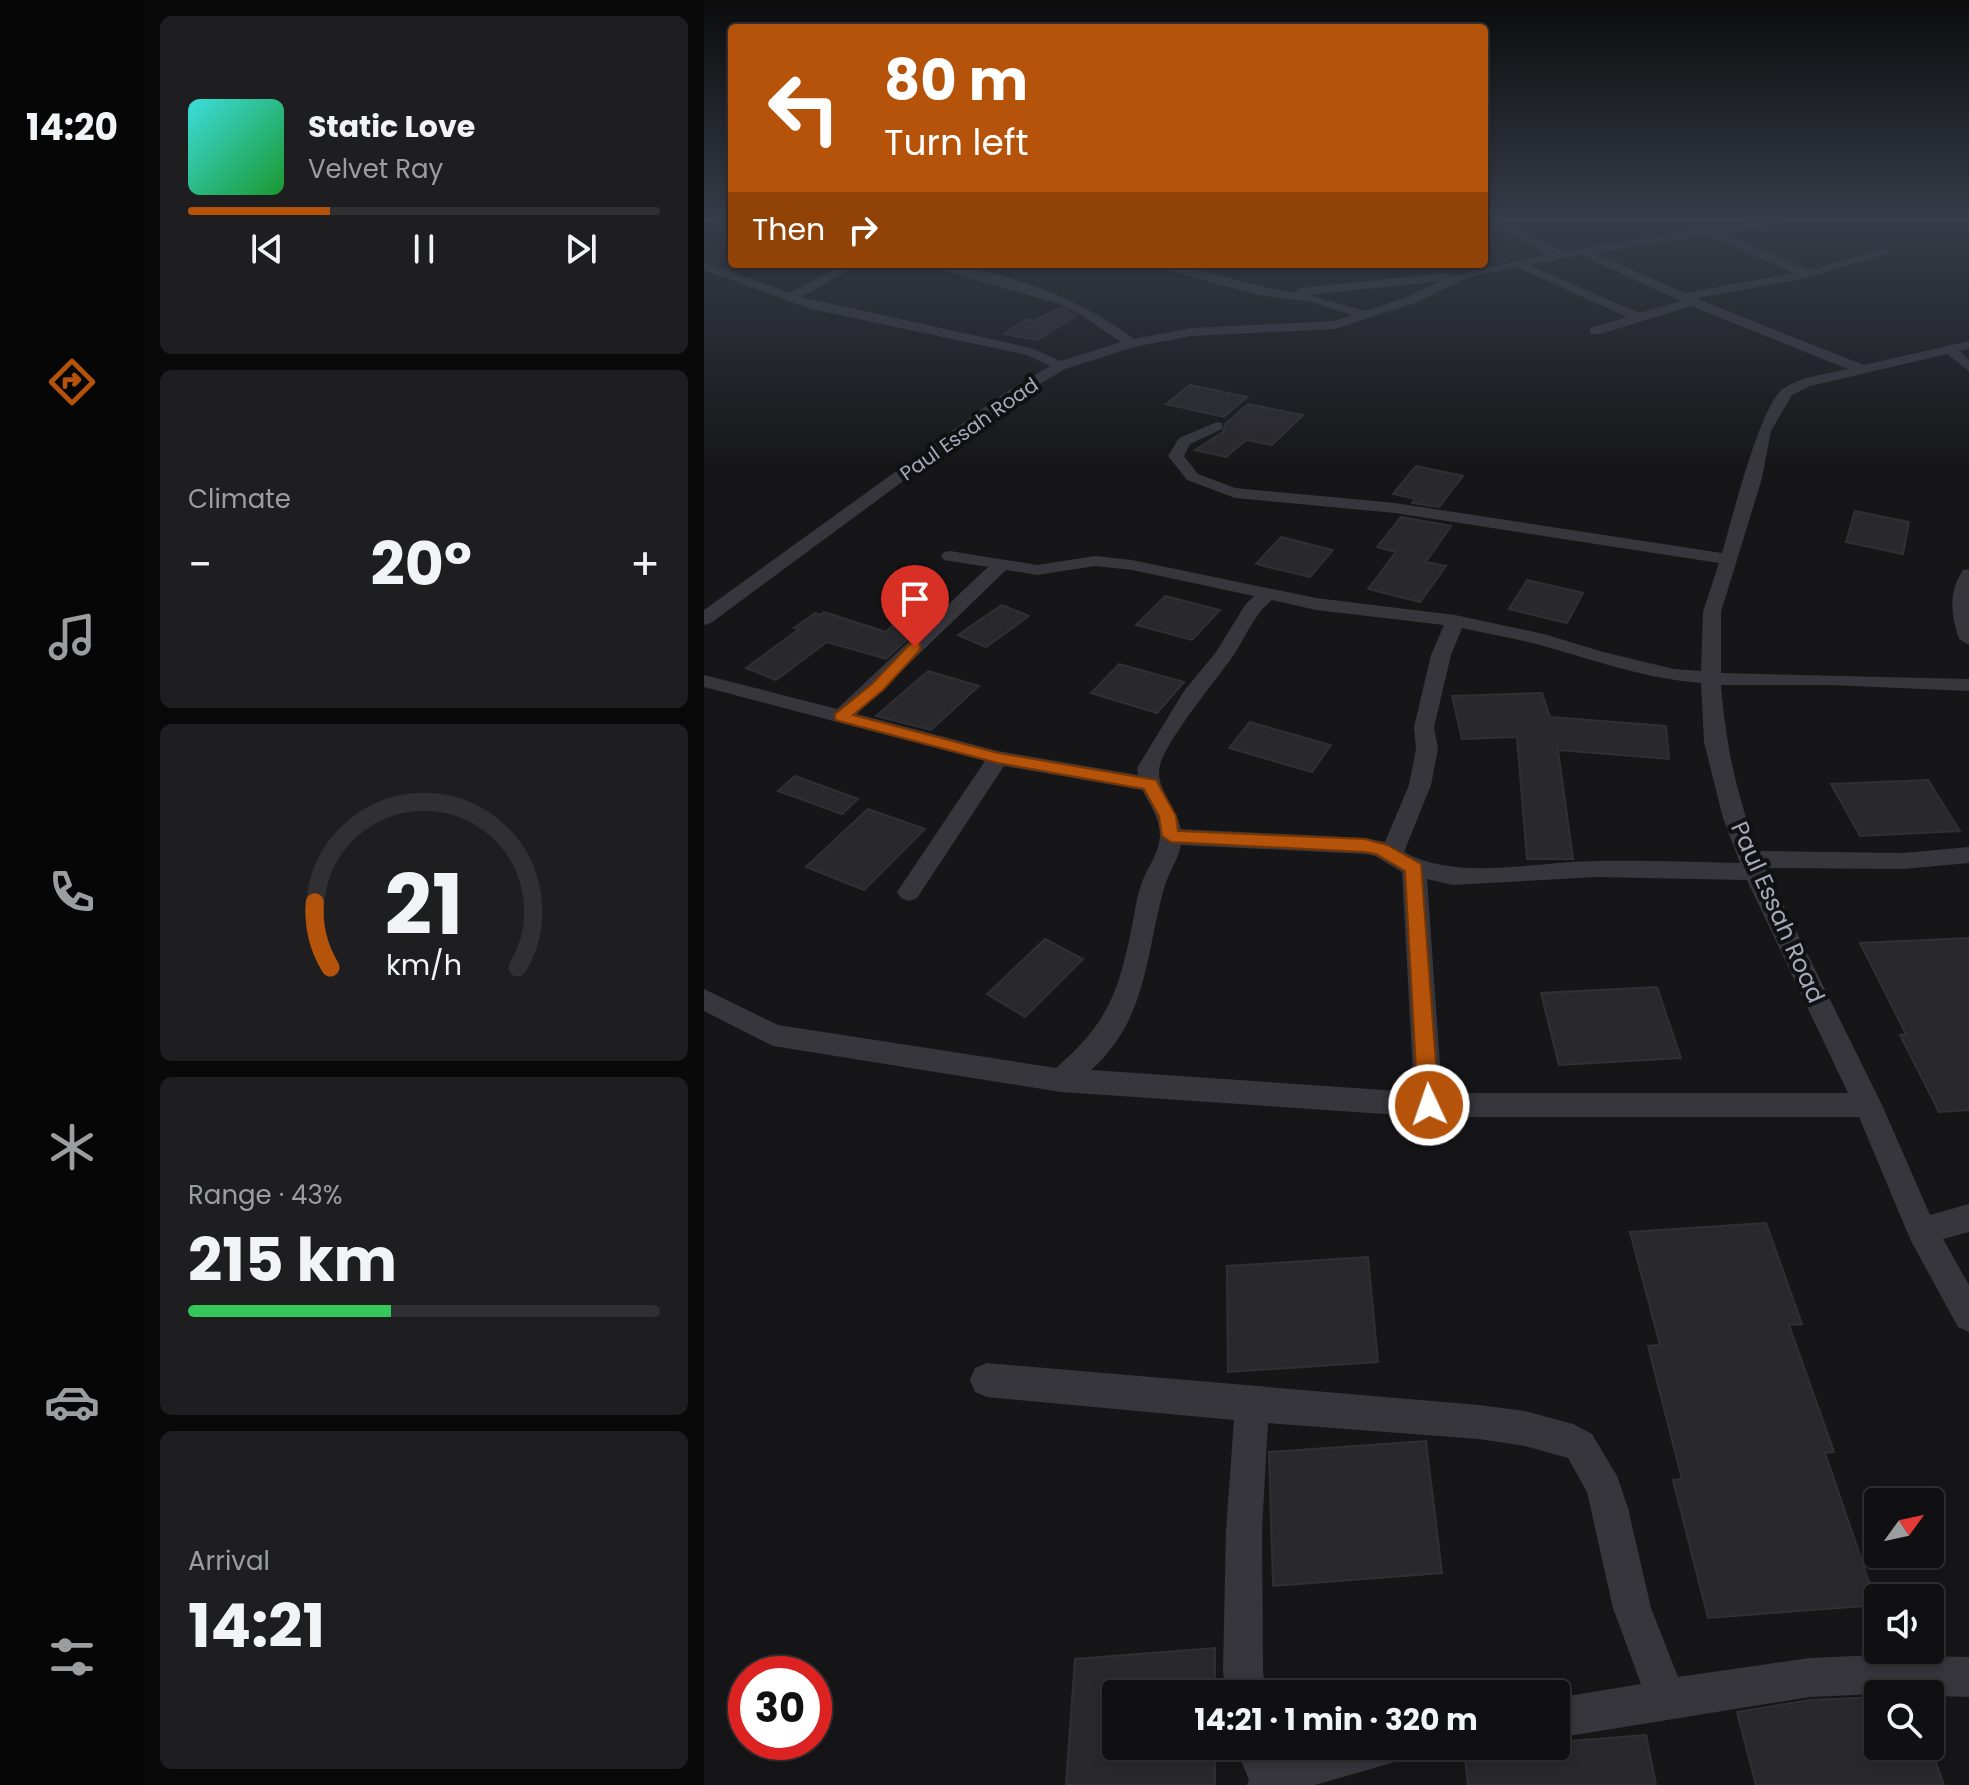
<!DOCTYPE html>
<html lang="en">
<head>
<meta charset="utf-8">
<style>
	:root { --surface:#101012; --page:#1e1e20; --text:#f1f3f6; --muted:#9c9d9f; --line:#303032; --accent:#b45309 }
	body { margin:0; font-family:Poppins,sans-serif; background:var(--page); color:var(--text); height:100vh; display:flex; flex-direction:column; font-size:30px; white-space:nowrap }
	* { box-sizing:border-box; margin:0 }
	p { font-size:26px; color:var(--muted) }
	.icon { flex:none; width:44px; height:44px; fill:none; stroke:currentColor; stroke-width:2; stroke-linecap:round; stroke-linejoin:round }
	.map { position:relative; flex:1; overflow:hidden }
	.drawer { display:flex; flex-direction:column; gap:16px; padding:16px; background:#09090a; width:560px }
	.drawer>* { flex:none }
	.guide { position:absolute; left:24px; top:24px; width:760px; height:244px; border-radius:8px; box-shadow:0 4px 12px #0003,0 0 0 2px var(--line); background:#b45309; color:#fff; overflow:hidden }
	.needle { width:52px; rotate:57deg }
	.controls { position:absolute; left:1160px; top:1488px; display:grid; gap:16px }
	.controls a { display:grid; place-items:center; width:80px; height:80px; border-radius:8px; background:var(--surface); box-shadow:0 4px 12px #0003,0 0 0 2px var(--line); font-size:40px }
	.speed { position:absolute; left:24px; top:1656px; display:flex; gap:16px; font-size:40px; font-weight:700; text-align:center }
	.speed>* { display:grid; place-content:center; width:104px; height:104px; border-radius:50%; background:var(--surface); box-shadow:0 4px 12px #0003,0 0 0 2px var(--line); line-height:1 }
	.speed .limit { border:12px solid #d22; background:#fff; color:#111 }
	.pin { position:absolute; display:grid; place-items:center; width:68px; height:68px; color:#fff; margin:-82px -34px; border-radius:50% 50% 50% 0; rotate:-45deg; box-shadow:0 0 8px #0007 }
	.pin .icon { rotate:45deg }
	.me { position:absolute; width:88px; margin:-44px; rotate:357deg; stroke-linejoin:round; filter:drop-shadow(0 0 6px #0008) }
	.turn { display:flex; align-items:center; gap:28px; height:168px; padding:0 24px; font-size:36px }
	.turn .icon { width:104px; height:104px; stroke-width:2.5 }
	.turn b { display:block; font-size:56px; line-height:68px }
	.then { display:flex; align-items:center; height:76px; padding:0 24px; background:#0003; gap:16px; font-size:30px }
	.big { font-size:60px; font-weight:700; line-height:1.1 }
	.drawer .tile { flex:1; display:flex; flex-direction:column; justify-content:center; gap:12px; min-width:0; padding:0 28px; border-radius:12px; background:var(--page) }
	.drawer .dial { align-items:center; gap:0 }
	.dial svg { height:208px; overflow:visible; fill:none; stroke:var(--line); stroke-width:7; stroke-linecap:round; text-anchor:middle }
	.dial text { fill:var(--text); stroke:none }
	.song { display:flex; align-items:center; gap:24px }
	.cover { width:96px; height:96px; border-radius:12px; background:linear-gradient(135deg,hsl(180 70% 55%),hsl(130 70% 35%)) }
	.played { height:8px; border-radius:4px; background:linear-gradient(90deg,var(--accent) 30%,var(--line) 30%) }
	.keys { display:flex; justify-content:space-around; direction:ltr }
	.heat { display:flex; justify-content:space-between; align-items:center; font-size:44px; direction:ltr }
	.charge { height:12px; border-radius:6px; background:linear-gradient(90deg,#34c759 43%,var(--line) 0) }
	.trip { position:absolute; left:398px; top:1680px; width:468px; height:80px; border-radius:8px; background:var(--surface); box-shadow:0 4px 12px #0003,0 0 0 2px var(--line); font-weight:700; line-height:80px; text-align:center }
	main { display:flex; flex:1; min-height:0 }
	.menu { display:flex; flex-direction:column; width:144px; justify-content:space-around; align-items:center; background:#060607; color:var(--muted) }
	.menu .icon { width:56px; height:56px }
	.menu .on { color:var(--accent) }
	.menu b { font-size:36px; color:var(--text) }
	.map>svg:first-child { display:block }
	.building { fill:#29282c; stroke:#312f34; stroke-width:2 }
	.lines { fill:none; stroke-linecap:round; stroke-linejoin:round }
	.minor { fill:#37363d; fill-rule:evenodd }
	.route { fill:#b45309; stroke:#753606; stroke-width:2 }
	.labels { text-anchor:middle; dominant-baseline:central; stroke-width:8; stroke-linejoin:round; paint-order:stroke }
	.far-street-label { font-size:20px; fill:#a7a8b9; stroke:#111113 }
	.street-label { font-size:24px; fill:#a7a8b9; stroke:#111113 }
</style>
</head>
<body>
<main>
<nav class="menu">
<b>14:20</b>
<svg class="icon on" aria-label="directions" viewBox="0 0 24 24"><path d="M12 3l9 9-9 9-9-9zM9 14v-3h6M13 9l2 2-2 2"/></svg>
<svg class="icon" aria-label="music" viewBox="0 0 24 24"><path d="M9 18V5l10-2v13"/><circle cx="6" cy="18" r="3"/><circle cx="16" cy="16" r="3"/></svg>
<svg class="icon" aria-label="phone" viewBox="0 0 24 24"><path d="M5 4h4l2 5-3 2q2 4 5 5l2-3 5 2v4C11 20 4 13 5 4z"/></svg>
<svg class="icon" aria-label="climate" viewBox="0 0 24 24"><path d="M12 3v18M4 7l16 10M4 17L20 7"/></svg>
<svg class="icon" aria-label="car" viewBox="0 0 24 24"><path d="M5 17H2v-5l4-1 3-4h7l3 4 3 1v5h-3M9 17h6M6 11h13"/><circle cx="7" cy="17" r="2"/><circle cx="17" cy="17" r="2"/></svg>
<svg class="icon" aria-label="filters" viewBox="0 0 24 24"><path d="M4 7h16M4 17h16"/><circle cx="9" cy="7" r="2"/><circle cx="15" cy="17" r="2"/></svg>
</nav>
<section class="drawer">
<div class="tile">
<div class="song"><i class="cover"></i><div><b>Static Love</b><p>Velvet Ray</p></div></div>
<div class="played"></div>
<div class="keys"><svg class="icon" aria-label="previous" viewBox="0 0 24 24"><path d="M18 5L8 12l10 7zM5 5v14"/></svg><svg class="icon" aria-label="pause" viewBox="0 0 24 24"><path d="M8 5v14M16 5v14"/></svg><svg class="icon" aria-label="next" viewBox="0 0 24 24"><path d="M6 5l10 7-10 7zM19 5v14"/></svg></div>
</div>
<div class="tile"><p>Climate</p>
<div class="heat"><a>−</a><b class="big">20°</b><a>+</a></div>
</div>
<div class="tile dial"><svg viewBox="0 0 100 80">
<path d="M14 69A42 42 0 1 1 86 69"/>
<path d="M14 69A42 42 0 0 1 8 44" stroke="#b45309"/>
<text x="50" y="56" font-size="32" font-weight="700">21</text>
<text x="50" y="72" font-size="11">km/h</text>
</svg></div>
<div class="tile"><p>Range · 43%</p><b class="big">215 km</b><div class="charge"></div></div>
<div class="tile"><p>Arrival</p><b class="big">14:21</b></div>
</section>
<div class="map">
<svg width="1265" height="1785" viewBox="0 0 1265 1785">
	<rect width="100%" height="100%" fill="#161618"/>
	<!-- building -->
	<path class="building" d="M357,308L372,316L334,340L300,334L323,319L330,321Z
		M486,385L543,397L520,417L462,404Z
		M544,404L599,415L568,445L542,440L522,457L491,450L519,432L521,424Z
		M712,466L759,476L735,507L708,503L711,499L689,494Z
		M1151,511L1205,522L1199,554L1142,542Z
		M697,517L747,526L722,562L742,566L716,602L664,589L692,552L673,547Z
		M577,537L629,550L606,577L552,564Z
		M823,580L879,593L863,623L805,609Z
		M461,596L516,610L488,640L432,625Z
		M298,605L325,616L282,647L254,635Z
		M120,612L182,632L188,626L211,632L182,659L123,642L72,680L42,668L95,629L90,628L111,613L116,615Z
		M415,664L480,682L453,713L387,693Z
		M224,671L275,686L227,730L172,716Z
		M838,693L846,717L962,726L965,759L854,750L869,859H823L813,737L758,739L748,696Z
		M546,722L627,745L608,772L525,748Z
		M91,776L154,799L138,814L74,791Z
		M1224,780L1256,831L1156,836L1127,784Z
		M164,809L221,829L160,890L102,867Z
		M1265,938V1110L1235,1112L1196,1035L1202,1034L1156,943Z
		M341,939L379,959L321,1017L283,994Z
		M953,987L977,1058L855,1065L837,993Z
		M1062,1223L1098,1324L1085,1325L1130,1452L1121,1453L1173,1605L1004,1618L969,1480L978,1479L944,1346L956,1345L926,1232Z
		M664,1257L674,1362L524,1372L523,1266Z
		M722,1441L738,1573L569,1586L565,1452Z
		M511,1648V1694H412V1746H511V1785H362L371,1659Z
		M1174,1697V1746H1226L1240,1785H1052L1033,1712L1106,1700Z
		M942,1735L952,1785H764L760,1750L852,1746V1742Z"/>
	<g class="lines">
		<!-- minor -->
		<path class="minor" d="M781,220H794L857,251L1062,220H1085L1080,223L1018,233L1104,270L1181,249L1187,252L1103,278L994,298L996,300L1160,365L1265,341V349L1256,351L1265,360V371L1243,354L1106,386L1088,395L1067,431L1058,478L1017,612V673L1265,679V691L1126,685H1017C1022,745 1032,794 1054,851L1199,853L1265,847V863L1199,869L1061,868L1178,1105L1226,1215L1265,1204V1232L1239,1239L1265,1285V1332L1254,1327L1207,1241L1155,1117H725L357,1092L69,1046L0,1011V989L74,1025L352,1068C400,1026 413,998 426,936C430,919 432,898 438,882C444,866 455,854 456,836C456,819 446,804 438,790L300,766L213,898L205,901L197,898L193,892L197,886L281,761L0,687V675L133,709L284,567L240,560L237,556L240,552L246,551L333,565L391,556L428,560L612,598L751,615L840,634L899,652L970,669L997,671L999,612L1015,563L691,513L531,498L483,480L464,456L475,438L513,422L518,423V429L486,444L480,456L494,474L531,488L691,503L1018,553C1028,520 1056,403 1080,388C1098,376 1123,374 1144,369L987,306L896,334H886V328L923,317L812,267L763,278L711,303L631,329L487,336L430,347L361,369L309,400L7,623L0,625V610L299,394L346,366L323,355L107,309L0,270V262L86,293L140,264H155L97,297L327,348L357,361L417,342L377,315L352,303L216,264C286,264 374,296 430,339L487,328L630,321L648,315L607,302L554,295L440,264C492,264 540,285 590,293L596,288L742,273L747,276L844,254ZM1004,235L1090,273L981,293L890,253ZM876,255L977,301L935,313L825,265ZM737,281L703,297L661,311L605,295ZM391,566L428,570L550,596L541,605L512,652L480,691L433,768L434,775L294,751L153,714L302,570L333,575ZM568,600L612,610L740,625L727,655L710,727L712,749L705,785L681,842L661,838L477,829C473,809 454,791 455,771C456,747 514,678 529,656C542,637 550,614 568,600ZM758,628C784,634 810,638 836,645C890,660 942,679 997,683L1000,742L1019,818L1036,863C989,862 941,860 894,861C835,861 753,882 700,852L727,785L734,749L730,727L747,655ZM477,845L661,854L671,856L698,872L710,1092L387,1070C445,1018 441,953 461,885C466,870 474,860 477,845ZM892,877L1043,880L1144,1093H738L723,879L748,885Z
			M1265,569V645L1255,639C1247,615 1244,593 1259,570Z
			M283,1363L775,1405L821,1411L869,1424L888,1434L913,1476L924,1508L947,1608L974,1677L1106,1658L1173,1655L1265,1657V1697L1173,1694L1106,1697L852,1738V1698L937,1684L909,1608L883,1492L864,1458L821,1446L775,1439L564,1423L558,1530L559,1671L562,1694H522L519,1671L522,1530L530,1420L283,1397L271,1392L266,1380L271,1368Z
			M531,1746H572L576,1754L603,1746H704L698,1760L611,1785H543L545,1780Z"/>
	</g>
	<!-- sky -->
	<linearGradient id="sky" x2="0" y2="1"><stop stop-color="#0c0c0d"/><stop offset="0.47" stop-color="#363c48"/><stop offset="1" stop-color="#363c48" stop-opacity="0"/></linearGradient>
	<rect width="1265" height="469" fill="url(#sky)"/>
	<!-- route -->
	<path class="route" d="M211,643L216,644V650L179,690L149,715L294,753L452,780L472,816L474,831L661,839L683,845L717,864L735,1105L732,1111L725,1114L717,1111L714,1105L701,871L672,854L661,852L467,842L458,836L455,816L440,789L294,763L131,720V714L168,684L206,644Z"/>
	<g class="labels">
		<!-- far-street labels -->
		<g class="far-street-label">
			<text transform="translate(265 429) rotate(-35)">Paul Essah Road</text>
		</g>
		<!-- street labels -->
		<g class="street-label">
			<text transform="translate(1074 912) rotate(66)">Paul Essah Road</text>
		</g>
	</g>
</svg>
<div class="controls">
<a><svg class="needle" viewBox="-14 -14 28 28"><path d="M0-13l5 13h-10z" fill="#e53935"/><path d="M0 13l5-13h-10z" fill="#9c9d9f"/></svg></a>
<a><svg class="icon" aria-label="sound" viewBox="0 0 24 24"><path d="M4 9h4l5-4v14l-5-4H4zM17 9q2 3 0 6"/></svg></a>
<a><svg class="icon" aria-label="search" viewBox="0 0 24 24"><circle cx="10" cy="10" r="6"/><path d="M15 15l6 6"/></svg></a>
</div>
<div class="speed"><div class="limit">30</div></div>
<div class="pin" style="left:211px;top:647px;background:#d93025"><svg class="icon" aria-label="arrive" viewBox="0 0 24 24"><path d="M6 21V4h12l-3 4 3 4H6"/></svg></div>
<svg class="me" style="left:725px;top:1105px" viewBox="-20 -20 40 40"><circle r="17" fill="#b45309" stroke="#fff" stroke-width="3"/><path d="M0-11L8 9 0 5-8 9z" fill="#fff"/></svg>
<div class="trip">14:21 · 1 min · 320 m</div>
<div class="guide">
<div class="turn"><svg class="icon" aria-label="left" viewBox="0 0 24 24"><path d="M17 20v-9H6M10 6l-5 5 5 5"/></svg><div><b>80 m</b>Turn left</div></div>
<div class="then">Then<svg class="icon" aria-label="right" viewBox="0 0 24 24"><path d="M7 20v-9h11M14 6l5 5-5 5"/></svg></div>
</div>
</div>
</main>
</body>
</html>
